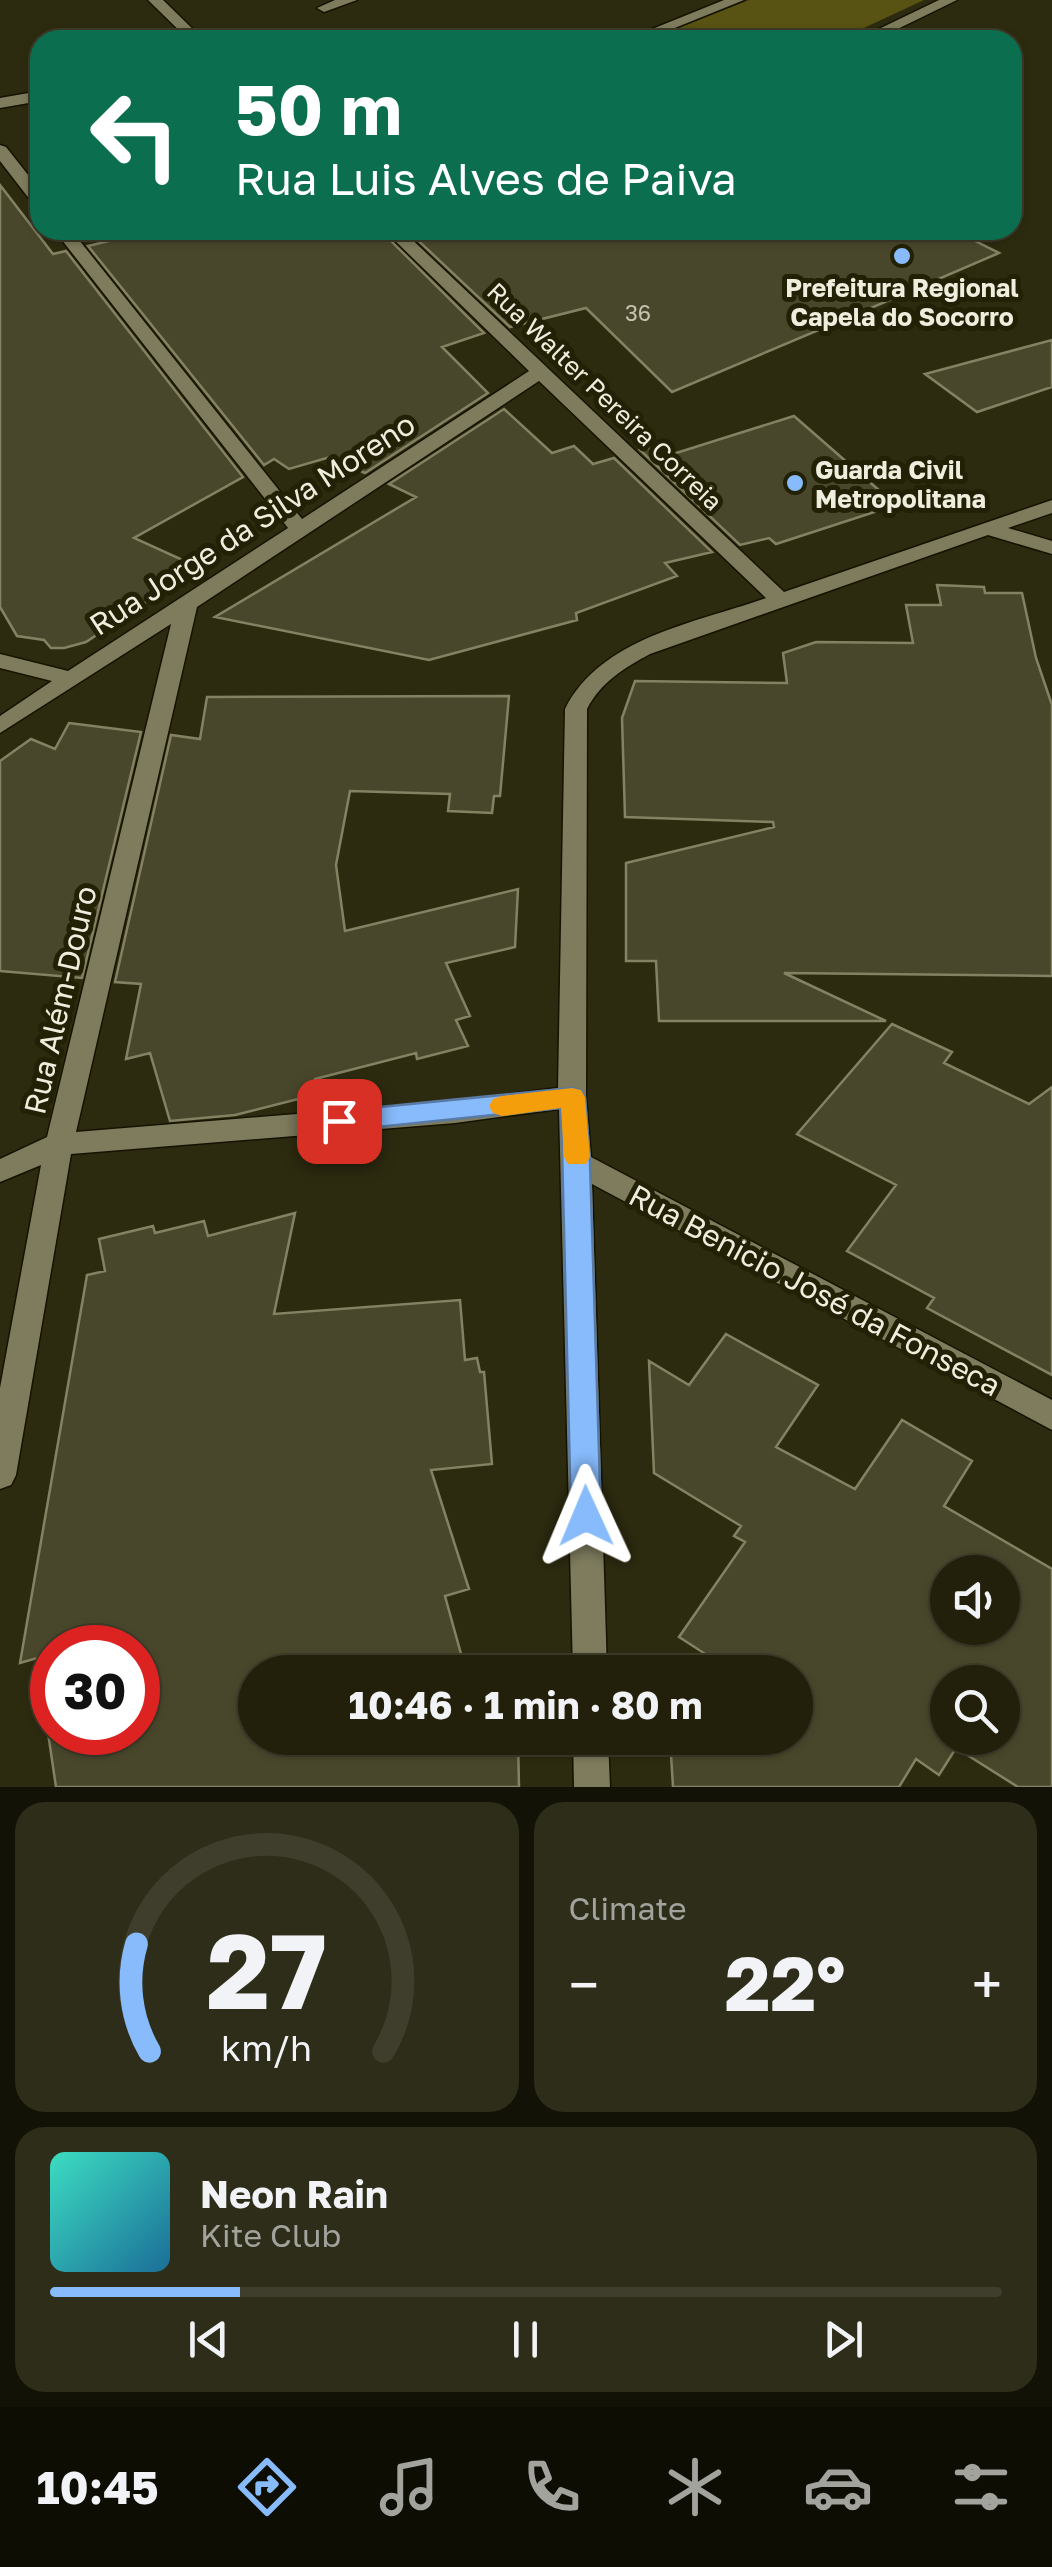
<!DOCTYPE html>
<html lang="en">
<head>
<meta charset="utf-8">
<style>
	:root { --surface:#22200b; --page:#2e2d19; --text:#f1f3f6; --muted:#a2a39d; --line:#3f3e2c; --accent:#87bbfc }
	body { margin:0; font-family:"Golos Text",sans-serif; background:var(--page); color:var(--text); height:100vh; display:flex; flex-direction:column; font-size:38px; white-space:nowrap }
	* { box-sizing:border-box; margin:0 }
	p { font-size:32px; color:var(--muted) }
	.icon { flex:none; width:55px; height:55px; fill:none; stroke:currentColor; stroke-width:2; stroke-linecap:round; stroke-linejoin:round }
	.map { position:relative; height:1787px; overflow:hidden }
	.details { display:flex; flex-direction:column; gap:15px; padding:15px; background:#131206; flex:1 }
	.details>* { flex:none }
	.banner { position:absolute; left:30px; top:30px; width:992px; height:210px; border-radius:30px; box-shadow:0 2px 8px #0004,0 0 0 2px var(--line); background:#0b6e4f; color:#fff; overflow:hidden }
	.controls { position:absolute; left:930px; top:1555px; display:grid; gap:20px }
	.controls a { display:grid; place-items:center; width:90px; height:90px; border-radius:50%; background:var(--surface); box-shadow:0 2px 8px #0004,0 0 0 2px var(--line); font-size:50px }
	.speed { position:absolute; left:30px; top:1625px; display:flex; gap:20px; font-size:50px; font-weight:700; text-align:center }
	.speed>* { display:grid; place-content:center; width:130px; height:130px; border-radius:50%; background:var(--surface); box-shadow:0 2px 8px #0004,0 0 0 2px var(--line); line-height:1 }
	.speed .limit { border:15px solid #d22; background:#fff; color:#111 }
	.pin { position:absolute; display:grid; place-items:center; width:85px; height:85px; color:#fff; margin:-42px; border-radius:20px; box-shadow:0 5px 15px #0006 }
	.me { position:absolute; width:110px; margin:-55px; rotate:359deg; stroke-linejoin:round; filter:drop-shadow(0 0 8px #0008) }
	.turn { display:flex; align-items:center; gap:35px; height:210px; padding:0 40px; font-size:45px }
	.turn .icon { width:130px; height:130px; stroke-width:2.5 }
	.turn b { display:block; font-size:70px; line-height:85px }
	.big { font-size:75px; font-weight:700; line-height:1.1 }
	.details .tile { flex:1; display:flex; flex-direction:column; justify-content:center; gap:15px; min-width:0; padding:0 35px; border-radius:30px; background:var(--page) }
	.details .dial { align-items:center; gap:0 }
	.dial svg { height:260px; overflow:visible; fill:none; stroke:var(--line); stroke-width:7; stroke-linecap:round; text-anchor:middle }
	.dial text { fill:var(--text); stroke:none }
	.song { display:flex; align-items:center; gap:30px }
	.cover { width:120px; height:120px; border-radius:15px; background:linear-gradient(135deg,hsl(170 70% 55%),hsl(200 70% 35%)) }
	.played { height:10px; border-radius:5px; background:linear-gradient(90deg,var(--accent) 20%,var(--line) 20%) }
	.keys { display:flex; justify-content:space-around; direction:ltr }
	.heat { display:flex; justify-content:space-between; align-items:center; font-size:55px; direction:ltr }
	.details .tiles { flex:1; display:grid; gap:15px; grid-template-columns:1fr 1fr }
	.tile:last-child { grid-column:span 2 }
	.trip { position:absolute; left:238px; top:1655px; width:575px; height:100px; border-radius:50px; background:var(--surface); box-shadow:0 2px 8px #0004,0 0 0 2px var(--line); font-weight:700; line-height:100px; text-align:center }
	.tabs { display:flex; height:160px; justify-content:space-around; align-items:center; background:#0e0d04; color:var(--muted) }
	.tabs .icon { width:70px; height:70px }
	.tabs .current { color:var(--accent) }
	.tabs b { font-size:45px; color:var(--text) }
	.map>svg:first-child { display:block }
	.green { fill:#585312 }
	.building { fill:#49472b; stroke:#848263; stroke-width:2.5; fill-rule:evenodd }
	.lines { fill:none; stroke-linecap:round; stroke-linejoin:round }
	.minor-casing { stroke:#151300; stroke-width:3 }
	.minor { fill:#7e7c5d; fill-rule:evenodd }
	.route { fill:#87bbfc; stroke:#587aa4; stroke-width:2.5 }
	.slow { fill:#f59e0b }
	.poi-dot { fill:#87bbfc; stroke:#232105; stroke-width:4 }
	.labels { text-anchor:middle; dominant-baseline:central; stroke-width:10; stroke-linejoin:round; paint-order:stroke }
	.far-number-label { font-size:22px; fill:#c6c4b1 }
	.far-poi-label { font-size:25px; font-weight:bold; fill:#efeede; stroke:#232105 }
	.far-street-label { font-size:25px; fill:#efeede; stroke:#232105 }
	.street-label { font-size:30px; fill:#efeede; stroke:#232105 }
</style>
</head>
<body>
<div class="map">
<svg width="1052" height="1787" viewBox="0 0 1052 1787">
	<rect width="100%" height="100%" fill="#2d2b0f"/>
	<!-- green -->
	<path class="green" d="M749,0H924L838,40H647Z"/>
	<!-- building -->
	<path class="building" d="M0,185L53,254L66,251L243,477L134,538L198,567L86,642L64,648H51L44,640L17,636L0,607Z
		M154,230H380L484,333L442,347L488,393L365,473L330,457L289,469L274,459L264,465L88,246Z
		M407,230H953L999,253L936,280L930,291L918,288L672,392L586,308L510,327Z
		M1052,340V387L977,412L925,374Z
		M504,409L552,453L574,446L593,464L614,458L712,552L665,563L677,576L576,613L577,620L429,660L215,617L416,497L389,484Z
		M794,416L896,505L776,544L769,538L740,545L640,450L649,447L654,460Z
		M937,585L984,587L985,593H1022L1036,658L1052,705V976L784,973L886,1021H659L656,961H626V863L774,827L773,822L625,817L622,718L635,681L787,683L783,653L816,642L913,643L906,605H941Z
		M509,696L500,796H494L492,813L448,811L450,794L350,791L336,865L345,931L518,889L515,947L446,963L470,1016L456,1020L468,1046L417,1059L416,1053L315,1079L314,1095L235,1115L170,1121L150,1053L126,1059L141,984L115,982L171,735L200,739L207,697Z
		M69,723L141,732L82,978L0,971V761L31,739L55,749Z
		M892,1024L952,1052L944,1063L1029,1104L1052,1087V1375L927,1308L934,1298L847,1251L896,1185L797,1134Z
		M295,1213L274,1314L460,1300L465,1360L477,1358L480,1372H484L492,1464L431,1470L469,1589L445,1596L466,1672H255V1738H518L519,1787H56L37,1658L20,1663L87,1275L105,1271L99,1239L153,1226L155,1233L204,1221L208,1236ZM52,1648H138V1732H52Z
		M726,1334L818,1385L776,1447L855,1489L902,1420L972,1461L944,1506L1052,1569V1787H1018L956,1748L939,1775L916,1759L899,1787H673L670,1738H795V1672H699L710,1657L679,1637L745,1542L734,1536L741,1526L654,1473L649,1361L689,1385ZM948,1572H1002V1628H948ZM948,1682H1002V1738H948Z"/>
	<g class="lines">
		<defs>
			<path id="minor" d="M148,0H163L204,40H189Z
				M335,0H357L324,12L317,8Z
				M724,0H744L645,40H625Z
				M939,0H957L875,40H856Z
				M40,91V101L0,108V98Z
				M0,145L6,147L40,190V206L34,205L0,161Z
				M54,230H71L302,519L529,371L384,230H402L784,592L1052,500V513L1008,528L1052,541V554L988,535L650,654C624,668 601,682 587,709L586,1097L591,1157L1052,1400V1430L592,1184L607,1672H573L559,1109L455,1123L71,1154L16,1475L11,1485L0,1489V1388L41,1165L0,1182V1159L47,1137L171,624L0,733V716L52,681L0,668V654L68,671L288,528ZM539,381L766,598C696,623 601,637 565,709L558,1088L455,1101L76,1132L197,607Z
				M573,1738H608L610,1787H574Z"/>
		</defs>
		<!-- minor casing -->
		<use href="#minor" class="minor-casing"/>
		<!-- minor -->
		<use href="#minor" class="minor"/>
	</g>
	<!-- route -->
	<path class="route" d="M572,1088L581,1090L585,1097L590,1163L601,1516L596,1525L586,1529L575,1525L571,1516L561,1108L339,1131L330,1128L327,1121L330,1114L339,1111Z"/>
	<!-- slow -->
	<path class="slow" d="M572,1088L581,1090L585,1097L590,1157L586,1164H568L564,1157L561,1108L502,1116L493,1113L489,1106L493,1099L502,1096Z"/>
	<!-- markers -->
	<g class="poi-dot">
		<circle cx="902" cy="256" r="10"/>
		<circle cx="795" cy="483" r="10"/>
	</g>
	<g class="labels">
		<!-- far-number labels -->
		<g class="far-number-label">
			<text x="638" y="312">36</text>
		</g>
		<!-- far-poi labels -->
		<g class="far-poi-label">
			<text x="902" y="287">Prefeitura Regional<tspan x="902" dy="29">Capela do Socorro</tspan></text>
			<text x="815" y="469" text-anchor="start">Guarda Civil<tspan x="815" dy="29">Metropolitana</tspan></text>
		</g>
		<!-- far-street labels -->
		<g class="far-street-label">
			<text transform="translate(605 396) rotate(44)">Rua Walter Pereira Correia</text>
		</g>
		<!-- street labels -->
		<g class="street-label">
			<text transform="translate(252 524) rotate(-33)">Rua Jorge da Silva Moreno</text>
			<text transform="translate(60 1000) rotate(-77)">Rua Além-Douro</text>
			<text transform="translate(815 1290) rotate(28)">Rua Benicio José da Fonseca</text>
		</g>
	</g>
</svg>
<div class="controls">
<a><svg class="icon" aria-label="sound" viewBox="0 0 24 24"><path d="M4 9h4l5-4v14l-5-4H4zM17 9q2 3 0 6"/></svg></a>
<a><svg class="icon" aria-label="search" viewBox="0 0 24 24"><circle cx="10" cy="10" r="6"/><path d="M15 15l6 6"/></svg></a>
</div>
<div class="speed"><div class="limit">30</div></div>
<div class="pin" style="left:339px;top:1121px;background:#d93025"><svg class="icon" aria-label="arrive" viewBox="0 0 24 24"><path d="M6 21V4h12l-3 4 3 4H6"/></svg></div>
<svg class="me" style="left:586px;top:1516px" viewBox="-20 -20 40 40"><path d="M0-17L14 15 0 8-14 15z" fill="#87bbfc" stroke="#fff" stroke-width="4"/></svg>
<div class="trip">10:46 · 1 min · 80 m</div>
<div class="banner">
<div class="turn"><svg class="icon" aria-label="left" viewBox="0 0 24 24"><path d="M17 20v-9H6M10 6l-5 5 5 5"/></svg><div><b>50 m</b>Rua Luis Alves de Paiva</div></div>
</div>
</div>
<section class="details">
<div class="tiles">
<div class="tile dial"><svg viewBox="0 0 100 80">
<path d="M14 69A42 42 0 1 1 86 69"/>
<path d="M14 69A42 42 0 0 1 10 36" stroke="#87bbfc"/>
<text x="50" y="56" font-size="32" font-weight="700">27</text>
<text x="50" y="72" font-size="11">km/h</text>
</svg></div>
<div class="tile"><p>Climate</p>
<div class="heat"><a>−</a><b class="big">22°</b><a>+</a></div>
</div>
<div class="tile">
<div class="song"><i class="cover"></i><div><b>Neon Rain</b><p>Kite Club</p></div></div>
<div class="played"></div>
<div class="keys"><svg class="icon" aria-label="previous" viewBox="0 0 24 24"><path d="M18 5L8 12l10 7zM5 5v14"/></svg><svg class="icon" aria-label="pause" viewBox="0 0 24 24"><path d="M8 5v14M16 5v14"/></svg><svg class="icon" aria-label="next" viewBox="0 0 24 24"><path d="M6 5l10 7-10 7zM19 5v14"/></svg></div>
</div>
</div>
</section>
<nav class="tabs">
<b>10:45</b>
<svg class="icon current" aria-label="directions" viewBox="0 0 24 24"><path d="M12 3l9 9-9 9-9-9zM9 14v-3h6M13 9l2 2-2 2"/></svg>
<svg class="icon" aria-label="music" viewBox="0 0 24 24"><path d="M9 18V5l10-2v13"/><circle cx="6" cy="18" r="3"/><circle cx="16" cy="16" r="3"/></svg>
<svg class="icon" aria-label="phone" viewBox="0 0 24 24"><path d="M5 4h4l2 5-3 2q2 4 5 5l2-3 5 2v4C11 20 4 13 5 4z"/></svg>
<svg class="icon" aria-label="climate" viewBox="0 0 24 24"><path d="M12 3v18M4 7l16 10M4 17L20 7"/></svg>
<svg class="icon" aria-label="car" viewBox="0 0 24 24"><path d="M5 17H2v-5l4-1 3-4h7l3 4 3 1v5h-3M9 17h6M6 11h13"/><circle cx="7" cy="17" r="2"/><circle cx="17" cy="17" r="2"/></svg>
<svg class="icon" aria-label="filters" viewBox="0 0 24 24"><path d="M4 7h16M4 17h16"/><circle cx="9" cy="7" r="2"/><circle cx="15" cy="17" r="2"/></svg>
</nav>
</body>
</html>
